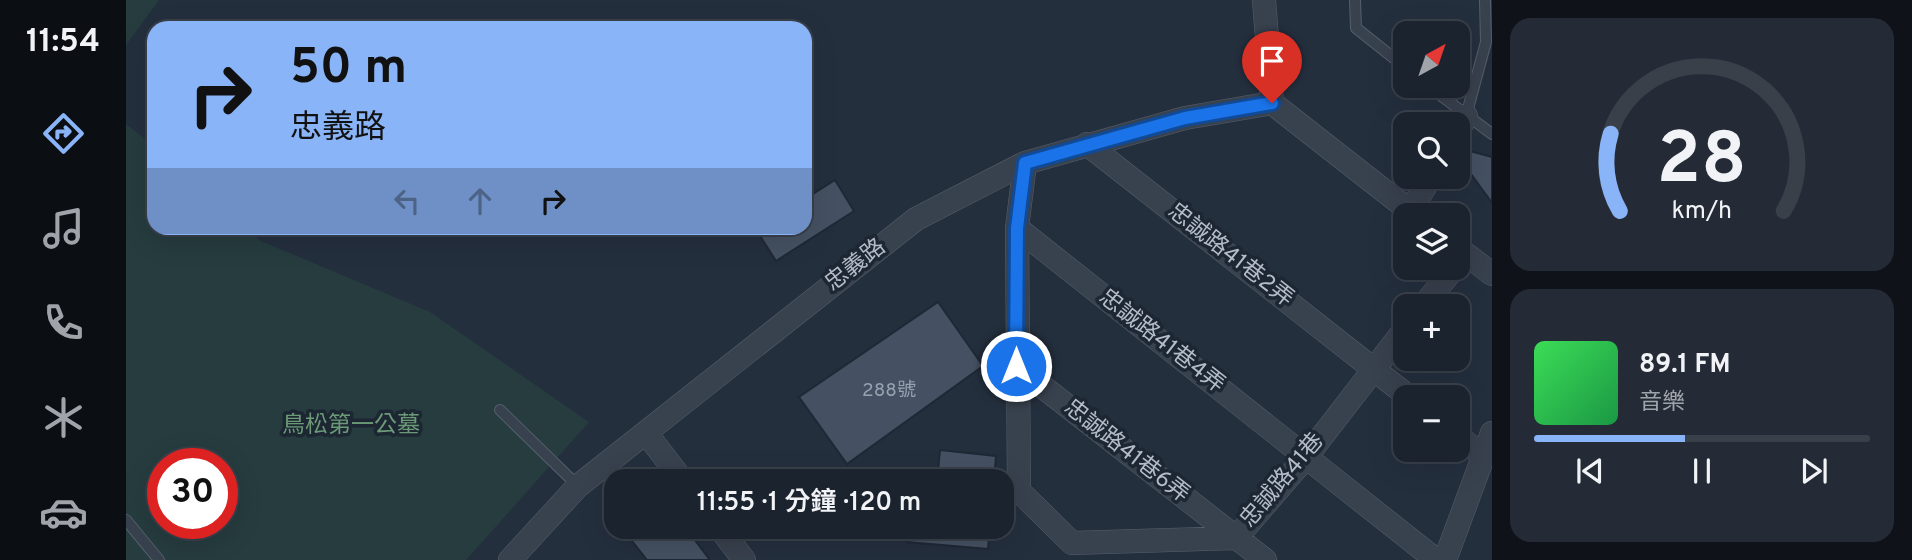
<!DOCTYPE html>
<html lang="zh-TW">
<head>
<meta charset="utf-8">
<style>
	:root { --surface:#1b232e; --page:#242b36; --text:#f1f3f6; --muted:#a0a4aa; --line:#39404a; --accent:#8ab4f8 }
	body { margin:0; font-family:Overpass,"Noto Sans TC",sans-serif; background:var(--page); color:var(--text); height:100vh; display:flex; flex-direction:column; font-size:26px; white-space:nowrap }
	* { box-sizing:border-box; margin:0 }
	p { font-size:23px; color:var(--muted) }
	.icon { flex:none; width:38px; height:38px; fill:none; stroke:currentColor; stroke-width:2; stroke-linecap:round; stroke-linejoin:round }
	.map { position:relative; flex:1; overflow:hidden }
	.sheet { display:flex; flex-direction:column; gap:18px; padding:18px; background:#0f1319; width:420px }
	.sheet>* { flex:none }
	.top-card { position:absolute; left:21px; top:21px; width:665px; height:214px; border-radius:21px; box-shadow:0 7px 28px #0002,0 0 0 2px var(--line); background:#8ab4f8; color:#111; overflow:hidden }
	.needle { width:46px; rotate:40deg }
	.buttons { position:absolute; left:1267px; top:21px; display:grid; gap:14px }
	.buttons a { display:grid; place-items:center; width:77px; height:77px; border-radius:14px; background:var(--surface); box-shadow:0 7px 28px #0002,0 0 0 2px var(--line); font-size:35px }
	.speed { position:absolute; left:21px; top:448px; display:flex; gap:14px; font-size:35px; font-weight:700; text-align:center }
	.speed>* { display:grid; place-content:center; width:91px; height:91px; border-radius:50%; background:var(--surface); box-shadow:0 7px 28px #0002,0 0 0 2px var(--line); line-height:1 }
	.speed .limit { border:10px solid #d22; background:#fff; color:#111 }
	.pin { position:absolute; display:grid; place-items:center; width:60px; height:60px; color:#fff; margin:-72px -30px; border-radius:50% 50% 50% 0; rotate:-45deg; box-shadow:0 0 7px #0007 }
	.pin .icon { rotate:45deg }
	.me { position:absolute; width:77px; margin:-38px; rotate:0deg; stroke-linejoin:round; filter:drop-shadow(0 0 5px #0008) }
	.turn { display:flex; align-items:center; gap:24px; height:147px; padding:0 28px; font-size:32px }
	.turn .icon { width:91px; height:91px; stroke-width:2.5 }
	.turn b { display:block; font-size:49px; line-height:60px }
	.lanes { display:flex; align-items:center; height:66px; padding:0 28px; background:#0003; justify-content:center; gap:35px; direction:ltr }
	.lanes .off { opacity:.35 }
	.sheet .tile { flex:1; display:flex; flex-direction:column; justify-content:center; gap:10px; min-width:0; padding:0 24px; border-radius:21px; background:var(--page) }
	.sheet .dial { align-items:center; gap:0 }
	.dial svg { height:182px; overflow:visible; fill:none; stroke:var(--line); stroke-width:7; stroke-linecap:round; text-anchor:middle }
	.dial text { fill:var(--text); stroke:none }
	.song { display:flex; align-items:center; gap:21px }
	.cover { width:84px; height:84px; border-radius:10px; background:linear-gradient(135deg,hsl(130 70% 55%),hsl(140 70% 35%)) }
	.played { height:7px; border-radius:4px; background:linear-gradient(90deg,var(--accent) 45%,var(--line) 45%) }
	.keys { display:flex; justify-content:space-around; direction:ltr }
	.trip { position:absolute; left:478px; top:469px; width:410px; height:70px; border-radius:21px; background:var(--surface); box-shadow:0 7px 28px #0002,0 0 0 2px var(--line); font-weight:600; line-height:70px; text-align:center }
	main { display:flex; flex:1; min-height:0 }
	.tabs { display:flex; flex-direction:column; width:126px; justify-content:space-around; align-items:center; background:#0b0e12; color:var(--muted) }
	.tabs .icon { width:49px; height:49px }
	.tabs .active { color:var(--accent) }
	.tabs b { font-size:32px; color:var(--text) }
	.map>svg:first-child { display:block }
	.green { fill:#263c3f; fill-rule:evenodd }
	.building { fill:#455162; stroke:#1f2835; stroke-width:2 }
	.lines { fill:none; stroke-linecap:round; stroke-linejoin:round }
	.service-casing { stroke:#565f6c; stroke-width:12 }
	.minor-casing { stroke:#565f6c; stroke-width:24 }
	.service { stroke:#38414e; stroke-width:10 }
	.minor { stroke:#38414e; stroke-width:23 }
	.route-casing { stroke:#114b97; stroke-width:18 }
	.route { stroke:#1a73e8; stroke-width:12 }
	.labels { text-anchor:middle; dominant-baseline:central; stroke-width:7; stroke-linejoin:round; paint-order:stroke }
	.number-label { font-size:19px; fill:#98a1af }
	.street-label { font-size:23px; fill:#b4bcc9; stroke:#1d2633 }
	.park-label { font-size:23px; fill:#6b9a76; stroke:#1d2633 }
</style>
</head>
<body>
<main>
<nav class="tabs">
<b>11:54</b>
<svg class="icon active" aria-label="directions" viewBox="0 0 24 24"><path d="M12 3l9 9-9 9-9-9zM9 14v-3h6M13 9l2 2-2 2"/></svg>
<svg class="icon" aria-label="music" viewBox="0 0 24 24"><path d="M9 18V5l10-2v13"/><circle cx="6" cy="18" r="3"/><circle cx="16" cy="16" r="3"/></svg>
<svg class="icon" aria-label="phone" viewBox="0 0 24 24"><path d="M5 4h4l2 5-3 2q2 4 5 5l2-3 5 2v4C11 20 4 13 5 4z"/></svg>
<svg class="icon" aria-label="climate" viewBox="0 0 24 24"><path d="M12 3v18M4 7l16 10M4 17L20 7"/></svg>
<svg class="icon" aria-label="car" viewBox="0 0 24 24"><path d="M5 17H2v-5l4-1 3-4h7l3 4 3 1v5h-3M9 17h6M6 11h13"/><circle cx="7" cy="17" r="2"/><circle cx="17" cy="17" r="2"/></svg>
</nav>
<div class="map">
<svg width="1366" height="560" viewBox="0 0 1366 560">
	<rect width="100%" height="100%" fill="#242f3e"/>
	<!-- green -->
	<path class="green" d="M0,0H33L0,45Z
		M0,124L28,146V228H120L135,241L304,312L463,422L340,560H0ZM37,464H96V523H37Z"/>
	<!-- building -->
	<path class="building" d="M1333,148L1366,157V203L1345,174Z
		M709,180L728,211L650,261L629,228H679V199Z
		M812,302L857,366L721,464L673,397Z
		M814,450L870,456L868,481H811Z
		M495,527H559L584,560H521Z
		M782,527H864L862,549L781,542Z"/>
	<g class="lines">
		<defs>
			<path id="service" d="M1229,0L1230,28L1279,67
				M1302,86L1366,134
				M1340,116L1360,42L1359,0
				M374,410L452,486
				M0,520L33,560"/>
			<path id="minor" d="M1138,0L1146,103L1289,215
				M1332,132L1340,116
				M961,144L1283,397
				M899,163L891,228L893,491L946,543L1110,538L1180,457L1279,329
				M1284,211L1305,177
				M891,228L1310,560
				M1332,248L1366,274
				M1297,306L1328,268
				M890,366L1139,560
				M520,433L557,481
				M1332,436L1357,456
				M593,527L618,560
				M384,560L452,486L790,219L899,163L1059,118L1146,103
				M1319,560L1366,433"/>
		</defs>
		<!-- service casing -->
		<use href="#service" class="service-casing"/>
		<!-- minor casing -->
		<use href="#minor" class="minor-casing"/>
		<!-- service -->
		<use href="#service" class="service"/>
		<!-- minor -->
		<use href="#minor" class="minor"/>
	</g>
	<g class="lines">
		<defs>
			<path id="route" d="M890,366L891,228L899,163L1059,118L1146,103"/>
		</defs>
		<!-- route casing -->
		<use href="#route" class="route-casing"/>
		<!-- route -->
		<use href="#route" class="route"/>
	</g>
	<g class="labels">
		<!-- number labels -->
		<g class="number-label">
			<text x="763" y="391">288號</text>
		</g>
		<!-- street labels -->
		<g class="street-label">
			<text transform="translate(1104 256) rotate(38)">忠誠路41巷2弄</text>
			<text transform="translate(730 266) rotate(-38)">忠義路</text>
			<text transform="translate(1035 342) rotate(38)">忠誠路41巷4弄</text>
			<text transform="translate(1000 452) rotate(38)">忠誠路41巷6弄</text>
			<text transform="translate(1157 481) rotate(-50)">忠誠路41巷</text>
		</g>
		<!-- park labels -->
		<g class="park-label">
			<text x="225" y="426">鳥松第一公墓</text>
		</g>
	</g>
</svg>
<div class="buttons">
<a><svg class="needle" viewBox="-14 -14 28 28"><path d="M0-13l5 13h-10z" fill="#e53935"/><path d="M0 13l5-13h-10z" fill="#a0a4aa"/></svg></a>
<a><svg class="icon" aria-label="search" viewBox="0 0 24 24"><circle cx="10" cy="10" r="6"/><path d="M15 15l6 6"/></svg></a>
<a><svg class="icon" aria-label="layers" viewBox="0 0 24 24"><path d="M12 4l9 5-9 5-9-5zM3 14l9 5 9-5"/></svg></a>
<a>+</a>
<a>−</a>
</div>
<div class="speed"><div class="limit">30</div></div>
<div class="pin" style="left:1146px;top:103px;background:#d93025"><svg class="icon" aria-label="arrive" viewBox="0 0 24 24"><path d="M6 21V4h12l-3 4 3 4H6"/></svg></div>
<svg class="me" style="left:890px;top:366px" viewBox="-20 -20 40 40"><circle r="17" fill="#1a73e8" stroke="#fff" stroke-width="3"/><path d="M0-11L8 9 0 5-8 9z" fill="#fff"/></svg>
<div class="trip">11:55 · 1 分鐘 · 120 m</div>
<div class="top-card">
<div class="turn"><svg class="icon" aria-label="right" viewBox="0 0 24 24"><path d="M7 20v-9h11M14 6l5 5-5 5"/></svg><div><b>50 m</b>忠義路</div></div>
<div class="lanes"><svg class="icon off" aria-label="left" viewBox="0 0 24 24"><path d="M17 20v-9H6M10 6l-5 5 5 5"/></svg><svg class="icon off" aria-label="ahead" viewBox="0 0 24 24"><path d="M12 20V5M6 11l6-6 6 6"/></svg><svg class="icon" aria-label="right" viewBox="0 0 24 24"><path d="M7 20v-9h11M14 6l5 5-5 5"/></svg></div>
</div>
</div>
<section class="sheet">
<div class="tile dial"><svg viewBox="0 0 100 80">
<path d="M14 69A42 42 0 1 1 86 69"/>
<path d="M14 69A42 42 0 0 1 10 35" stroke="#8ab4f8"/>
<text x="50" y="56" font-size="32" font-weight="700">28</text>
<text x="50" y="72" font-size="11">km/h</text>
</svg></div>
<div class="tile">
<div class="song"><i class="cover"></i><div><b>89.1 FM</b><p>音樂</p></div></div>
<div class="played"></div>
<div class="keys"><svg class="icon" aria-label="previous" viewBox="0 0 24 24"><path d="M18 5L8 12l10 7zM5 5v14"/></svg><svg class="icon" aria-label="pause" viewBox="0 0 24 24"><path d="M8 5v14M16 5v14"/></svg><svg class="icon" aria-label="next" viewBox="0 0 24 24"><path d="M6 5l10 7-10 7zM19 5v14"/></svg></div>
</div>
</section>
</main>
</body>
</html>
